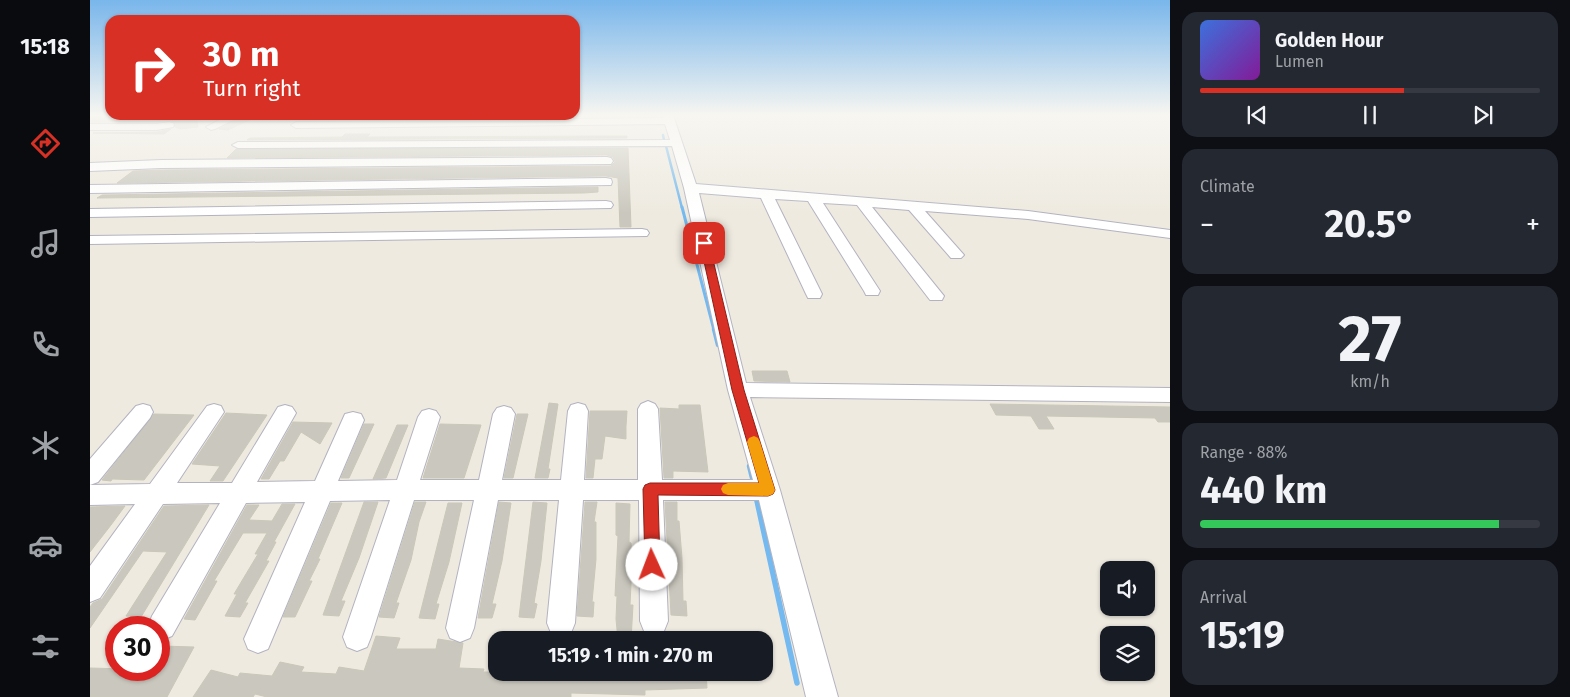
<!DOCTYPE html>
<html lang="en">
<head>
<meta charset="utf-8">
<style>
	:root { --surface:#171b24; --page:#242831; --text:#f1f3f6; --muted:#9ea1a6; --line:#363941; --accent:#d93025 }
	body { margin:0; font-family:"Fira Sans",sans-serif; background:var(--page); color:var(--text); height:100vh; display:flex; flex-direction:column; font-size:19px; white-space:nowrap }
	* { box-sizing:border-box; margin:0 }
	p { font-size:16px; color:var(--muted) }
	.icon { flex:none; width:28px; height:28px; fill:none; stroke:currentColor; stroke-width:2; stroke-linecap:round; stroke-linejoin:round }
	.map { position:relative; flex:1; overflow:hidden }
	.side { display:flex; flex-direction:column; gap:12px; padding:12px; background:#0d0f14; width:400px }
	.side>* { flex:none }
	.banner { position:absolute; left:15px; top:15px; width:475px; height:105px; border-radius:15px; box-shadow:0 1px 4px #0004; background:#d93025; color:#fff; overflow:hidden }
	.buttons { position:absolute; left:1010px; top:561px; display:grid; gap:10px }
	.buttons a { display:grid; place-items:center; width:55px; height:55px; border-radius:10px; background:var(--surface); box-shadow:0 1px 4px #0004; font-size:25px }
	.speed { position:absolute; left:15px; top:616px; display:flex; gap:10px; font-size:25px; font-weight:700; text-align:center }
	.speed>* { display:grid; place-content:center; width:65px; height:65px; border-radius:50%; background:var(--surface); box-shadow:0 1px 4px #0004; line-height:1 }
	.speed .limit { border:8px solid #d22; background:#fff; color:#111 }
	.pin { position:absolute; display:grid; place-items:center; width:42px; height:42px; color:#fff; margin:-21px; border-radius:10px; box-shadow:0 2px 8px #0006 }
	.me { position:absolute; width:55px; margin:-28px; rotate:358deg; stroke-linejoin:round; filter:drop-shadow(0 0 4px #0008) }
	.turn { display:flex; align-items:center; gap:18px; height:105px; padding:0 15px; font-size:22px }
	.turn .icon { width:65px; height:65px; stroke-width:2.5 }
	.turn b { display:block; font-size:35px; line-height:42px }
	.big { font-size:38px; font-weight:700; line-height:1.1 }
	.side .card { flex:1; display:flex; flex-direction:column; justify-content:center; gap:8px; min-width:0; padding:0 18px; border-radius:15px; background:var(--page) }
	.side .dial { align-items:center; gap:0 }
	.dial b { font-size:65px; line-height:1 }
	.song { display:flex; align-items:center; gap:15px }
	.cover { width:60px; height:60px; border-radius:8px; background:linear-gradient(135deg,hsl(220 70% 55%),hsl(290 70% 35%)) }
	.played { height:5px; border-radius:2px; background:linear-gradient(90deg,var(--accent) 60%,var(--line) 60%) }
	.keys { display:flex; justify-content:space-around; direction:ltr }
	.heat { display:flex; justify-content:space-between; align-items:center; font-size:28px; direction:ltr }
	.charge { height:8px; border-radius:4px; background:linear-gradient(90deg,#34c759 88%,var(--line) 0) }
	.trip { position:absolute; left:398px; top:631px; width:285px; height:50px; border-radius:15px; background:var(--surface); box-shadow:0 1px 4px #0004; font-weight:700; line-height:50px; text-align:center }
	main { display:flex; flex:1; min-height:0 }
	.dock { display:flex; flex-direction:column; width:90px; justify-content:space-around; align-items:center; background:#090b0e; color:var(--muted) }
	.dock .icon { width:35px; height:35px }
	.dock .current { color:var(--accent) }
	.dock b { font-size:22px; color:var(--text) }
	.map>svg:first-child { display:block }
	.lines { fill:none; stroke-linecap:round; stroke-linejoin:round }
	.stream-far3 { stroke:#74b9ef; stroke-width:2.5 }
	.stream-far2 { stroke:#74b9ef; stroke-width:3 }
	.stream-far1 { stroke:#74b9ef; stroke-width:4.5 }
	.stream { stroke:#74b9ef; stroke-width:5.5 }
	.building { fill:#cac8be; stroke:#cac7b9 }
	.minor-casing { stroke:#b3b3c0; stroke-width:2 }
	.minor { fill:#fff; fill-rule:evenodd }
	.route { fill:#d93025; stroke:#8d1f18 }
	.slow { fill:#f59e0b }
</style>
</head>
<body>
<main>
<nav class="dock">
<b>15:18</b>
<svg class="icon current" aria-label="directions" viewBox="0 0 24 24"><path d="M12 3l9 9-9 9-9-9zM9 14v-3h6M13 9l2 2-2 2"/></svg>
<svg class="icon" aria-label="music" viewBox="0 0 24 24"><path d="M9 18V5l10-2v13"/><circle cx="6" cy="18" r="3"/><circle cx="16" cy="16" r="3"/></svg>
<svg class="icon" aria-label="phone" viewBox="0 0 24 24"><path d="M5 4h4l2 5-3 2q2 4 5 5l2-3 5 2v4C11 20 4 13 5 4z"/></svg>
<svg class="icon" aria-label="climate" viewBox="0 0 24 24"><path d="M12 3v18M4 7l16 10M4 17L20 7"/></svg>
<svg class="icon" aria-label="car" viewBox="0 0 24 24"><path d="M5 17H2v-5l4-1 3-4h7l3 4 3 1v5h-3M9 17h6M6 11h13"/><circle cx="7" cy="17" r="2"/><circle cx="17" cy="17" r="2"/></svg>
<svg class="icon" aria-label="filters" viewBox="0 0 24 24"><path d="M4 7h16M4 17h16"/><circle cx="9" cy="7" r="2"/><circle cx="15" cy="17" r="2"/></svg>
</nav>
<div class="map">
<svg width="1080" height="697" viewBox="0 0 1080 697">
	<rect width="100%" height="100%" fill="#eeeae0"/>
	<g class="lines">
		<!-- stream-far3 -->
		<path class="stream-far3" d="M573,135L574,140
			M576,146L592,208"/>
		<!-- stream-far2 -->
		<path class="stream-far2" d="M592,207L624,330"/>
		<!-- stream-far1 -->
		<path class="stream-far1" d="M624,329L628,345
			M659,466L662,478"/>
		<!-- stream -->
		<path class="stream" d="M667,501L707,683"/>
	</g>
	<!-- building -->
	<path class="building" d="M0,115H106L108,127L90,129L85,127L83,121L79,120L67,122H0Z
		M155,115H170L138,130L129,129Z
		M81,129L74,134L3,133L67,132Z
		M255,134H280L277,137L514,136H537V138L157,140L160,138L252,137Z
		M538,148L541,227H530L528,178L516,176L27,183L43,171L71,170L521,166L525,162L523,157L517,155L137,158L146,149Z
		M508,187V192L494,193L7,198L12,195Z
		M662,371H697L700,382L664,381Z
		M459,403L468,404L458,469H460L458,478H445Z
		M900,404L1080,407V422H1068L1065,418L956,416L964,429H949L941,416L906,415Z
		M589,405H610L618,472L583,471V478H574L570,408L589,409Z
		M500,411H537L536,426V439L515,436L512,459H505L503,478H496Z
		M136,413L177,415L133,481H120L130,466L102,464Z
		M64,414L104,415L54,480L22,479L21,481L12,480Z
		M427,414H438L423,478H414Z
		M203,422L242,423L230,444L211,432L194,461H190L179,479H171Z
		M274,424H284L259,478H251Z
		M350,424L391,425L374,478H333Z
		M307,425H318L296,478L283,479Z
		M274,502H288L269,558L251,601H255L249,616L233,615Z
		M325,502H336L329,522L321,560L306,603H309L304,618L289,617Z
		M409,502L421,503L412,561L402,604H406L402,618H388Z
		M443,502L457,503L451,561L444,603L447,604L444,618L429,617Z
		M495,502H507L504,522H506V559L502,602H504L503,617L487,616Z
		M575,502H587V521H589L592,558L593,601H596L597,616L581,615Z
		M241,503H252L228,559H230L219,581H222L205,617H193Z
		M358,503H372L359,562L346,604H349L345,619L329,618Z
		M526,503L540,504L539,542L541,543L542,562L540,605H543L541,640H528L526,619L527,596H525L528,536L526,535Z
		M192,504H205L184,542H186L176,561H179L155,603H158L150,617L135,616L147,594H144L168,554H165L177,533H153L124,581H127L105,620L94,619L157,505H169L159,520L182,521Z
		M119,505L51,617L36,616L77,552L53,551L0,628V607L3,603L12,599L74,506Z
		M35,506L21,525L0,552V507Z
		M286,636L310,638L306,649H346L348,639L373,643L369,668L394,669L393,672H514V676L562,678V672H616L617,688L555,690V695L481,693V697H177L165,694L163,697H103L121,670L148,677L150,673L182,676L190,662L214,667L211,672L246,674L249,667L274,671Z
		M71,646L104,647L77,697H0V668L69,670V650Z"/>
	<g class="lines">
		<defs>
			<path id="minor" d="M139,115H153L125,129L121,130L116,127Z
				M573,115H583L606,184L938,211L1080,230V238L938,219L835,211L874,255L871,258H861L819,210L782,207L854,296L852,300H840L767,205L733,203L790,291L788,295H776L774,291L718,201L685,199L732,294L730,298H718L716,294L671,198L609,193L656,383L1080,388V402L660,397L690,490L748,697H716L669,500H573L578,621L574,631L564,635L554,631L550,621L549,500H493L485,623L481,633L471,637L461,633L457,623L469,500H408L384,628L380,638L370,642L360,638L356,628L384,500H324L281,637L277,647L267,651L257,647L253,637L300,500L240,501L178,649L168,653L158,649L154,639L215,502L156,503L82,636L72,640L69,639V628L58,626L62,616L130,503L73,504L10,598L0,602V566L45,504L0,505V485L60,484L117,406L124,404L131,406L134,412L87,483H142L188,407L195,405L202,407L206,413L167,482L225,481L255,414L263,412L271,414L274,420L248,481L307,480L328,417L332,411L339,409L346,411L350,417L330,480H389L403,414L407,408L414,406L421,408L425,414L412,480H471L478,411L481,405L488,403L495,405L498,411L494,480H548V409L551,404L558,401L565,404L568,409L572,480H663L638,390L594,188L582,146L148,148L142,145L148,142L580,140L575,124L206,128L201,125L206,122L574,118Z
				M79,122L83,123L84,125L83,127L67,130H0V124H67Z
				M517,157L521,158L523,161L521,164L71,168L0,171V163L71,160Z
				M516,178L521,179L522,182L521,185L0,193V185Z
				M516,201L521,202L523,205L521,208L0,217V209Z
				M552,229L557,230L559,233L557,236L0,244V236Z
				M53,404L60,406L63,412L60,418L8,482L0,485V459L46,406Z"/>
		</defs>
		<!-- minor casing -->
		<use href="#minor" class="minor-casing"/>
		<!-- minor -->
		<use href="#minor" class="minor"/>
	</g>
	<!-- sky -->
	<linearGradient id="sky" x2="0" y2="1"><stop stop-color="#79b6eb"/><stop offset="0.54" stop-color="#f7f6f1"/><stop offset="1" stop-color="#f7f6f1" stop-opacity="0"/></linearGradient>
	<rect width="1080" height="213" fill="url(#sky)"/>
	<!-- route -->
	<path class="route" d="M614,240L619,243L654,390L685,490L683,494L678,496L568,495L570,565L568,570L562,572L557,570L555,565L553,489L555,485L560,483H669L642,390L610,243Z"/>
	<!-- slow -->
	<path class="slow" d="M664,436L668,438L670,442L685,490L683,494L678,496L638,495L633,493L631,489L633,485L638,483H669L657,442L659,438Z"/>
</svg>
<div class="buttons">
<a><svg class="icon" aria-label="sound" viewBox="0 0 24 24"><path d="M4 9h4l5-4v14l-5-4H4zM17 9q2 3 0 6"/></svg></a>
<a><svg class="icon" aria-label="layers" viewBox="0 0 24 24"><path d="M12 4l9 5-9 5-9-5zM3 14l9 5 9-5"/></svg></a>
</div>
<div class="speed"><div class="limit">30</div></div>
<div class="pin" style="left:614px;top:243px;background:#d93025"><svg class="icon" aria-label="arrive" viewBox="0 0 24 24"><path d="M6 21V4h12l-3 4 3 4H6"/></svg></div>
<svg class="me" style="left:562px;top:565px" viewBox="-20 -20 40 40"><circle r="19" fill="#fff"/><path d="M0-13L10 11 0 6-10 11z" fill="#d93025"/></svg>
<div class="trip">15:19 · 1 min · 270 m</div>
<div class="banner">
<div class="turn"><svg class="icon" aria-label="right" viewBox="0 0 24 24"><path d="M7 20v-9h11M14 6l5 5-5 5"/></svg><div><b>30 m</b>Turn right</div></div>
</div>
</div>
<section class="side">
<div class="card">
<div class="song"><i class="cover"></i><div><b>Golden Hour</b><p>Lumen</p></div></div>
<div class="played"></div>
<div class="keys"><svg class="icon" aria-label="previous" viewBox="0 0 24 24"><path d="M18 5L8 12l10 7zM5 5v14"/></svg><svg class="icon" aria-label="pause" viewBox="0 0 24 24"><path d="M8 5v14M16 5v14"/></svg><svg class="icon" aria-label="next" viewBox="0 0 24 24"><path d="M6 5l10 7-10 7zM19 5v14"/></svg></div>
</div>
<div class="card"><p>Climate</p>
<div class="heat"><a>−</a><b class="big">20.5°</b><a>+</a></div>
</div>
<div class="card dial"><b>27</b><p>km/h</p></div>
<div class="card"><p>Range · 88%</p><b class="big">440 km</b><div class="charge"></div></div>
<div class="card"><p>Arrival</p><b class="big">15:19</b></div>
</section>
</main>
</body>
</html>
